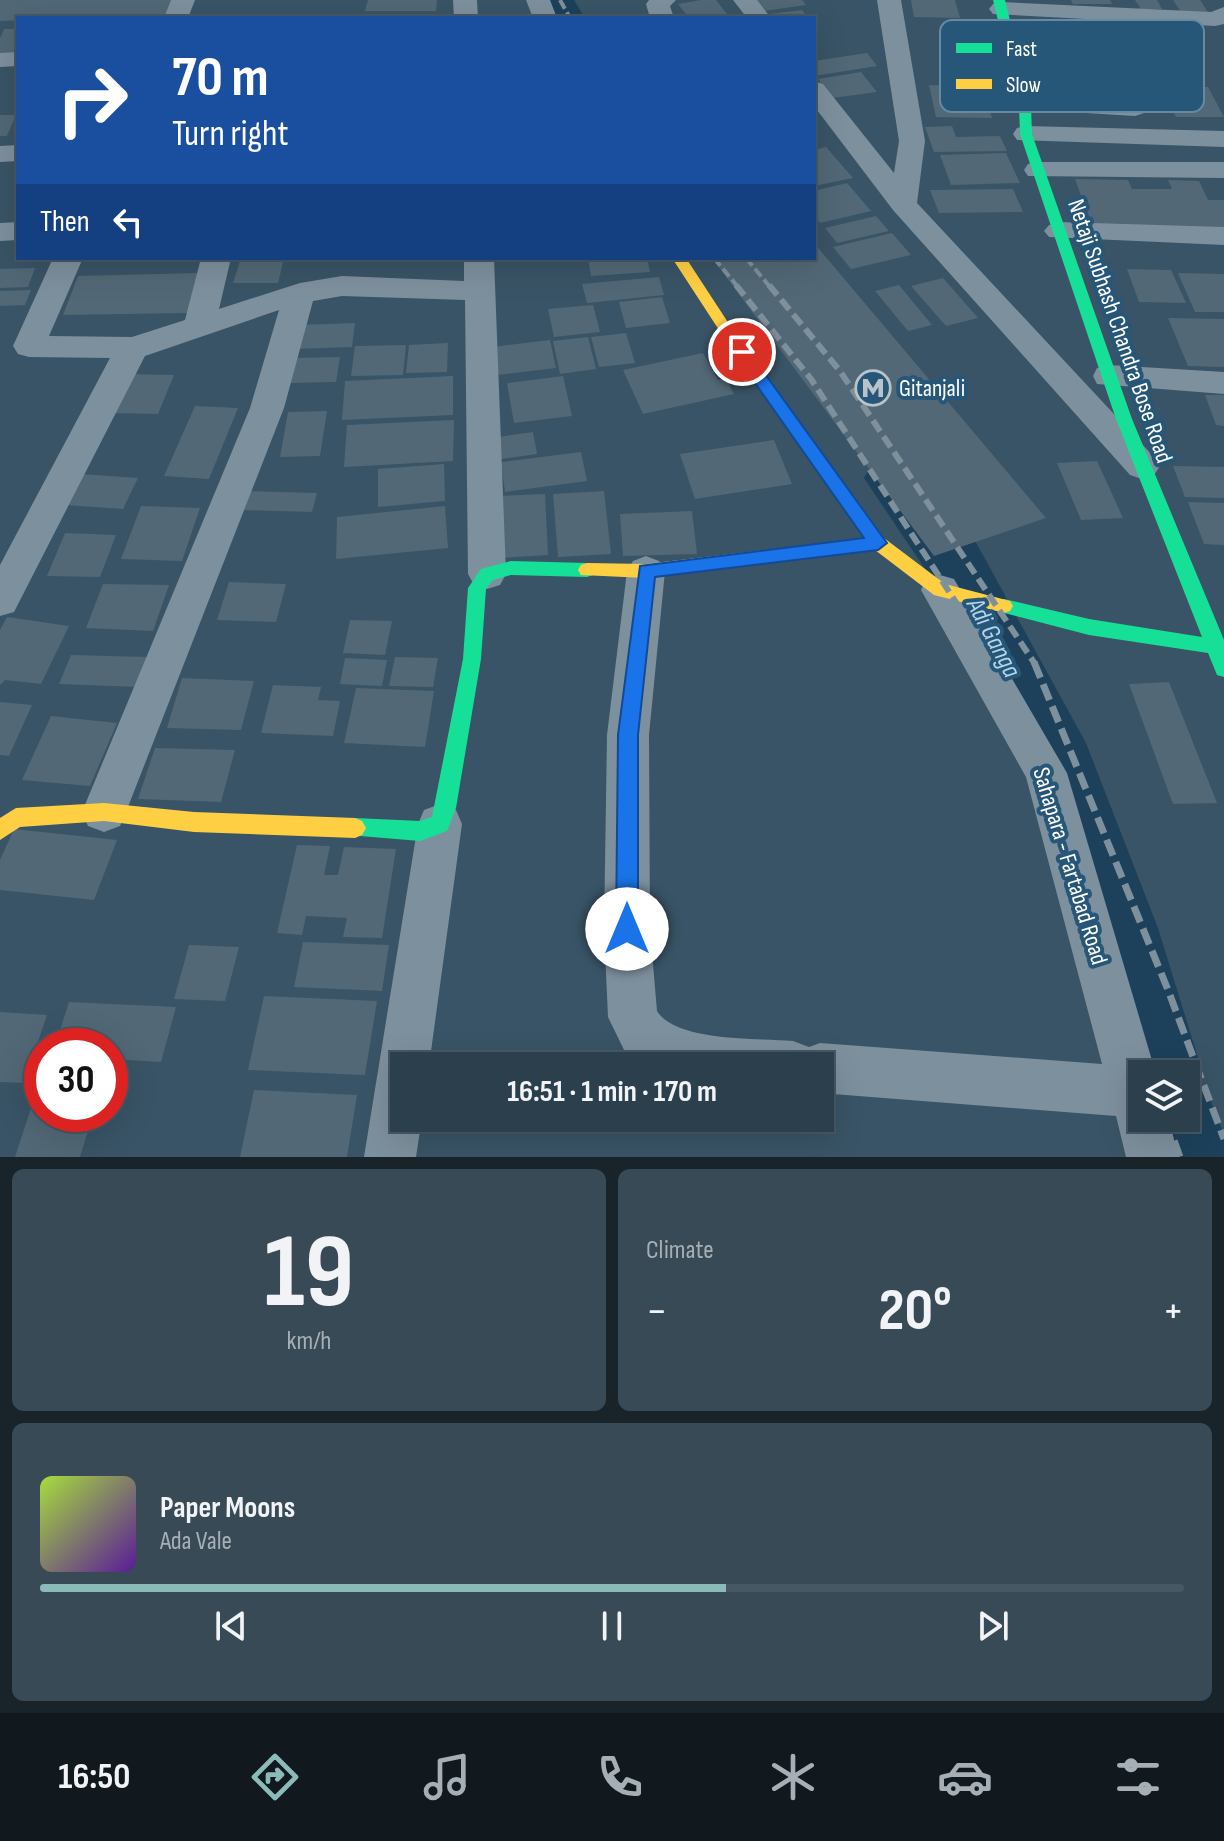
<!DOCTYPE html>
<html lang="en">
<head>
<meta charset="utf-8">
<style>
	:root { --surface:#2b3f4c; --page:#374a56; --text:#f1f3f6; --muted:#a6afb5; --line:#475864; --accent:#8bbbb9 }
	body { margin:0; font-family:"Sofia Sans Condensed",sans-serif; background:var(--page); color:var(--text); height:100vh; display:flex; flex-direction:column; font-size:30px; white-space:nowrap }
	* { box-sizing:border-box; margin:0 }
	p { font-size:26px; color:var(--muted) }
	.icon { flex:none; width:44px; height:44px; fill:none; stroke:currentColor; stroke-width:2; stroke-linecap:round; stroke-linejoin:round }
	.map { position:relative; height:1157px; overflow:hidden }
	.panel { display:flex; flex-direction:column; gap:12px; padding:12px; background:#18232a; flex:1 }
	.panel>* { flex:none }
	.guide { position:absolute; left:16px; top:16px; width:800px; height:244px; border-radius:0px; box-shadow:0 8px 32px #0002,0 0 0 2px var(--line); background:#1a4fa0; color:#fff; overflow:hidden }
	.fabs { position:absolute; left:1128px; top:1060px; display:grid; gap:16px }
	.fabs a { display:grid; place-items:center; width:72px; height:72px; border-radius:0px; background:var(--surface); box-shadow:0 8px 32px #0002,0 0 0 2px var(--line); font-size:40px }
	.speed { position:absolute; left:24px; top:1028px; display:flex; gap:16px; font-size:40px; font-weight:700; text-align:center }
	.speed>* { display:grid; place-content:center; width:104px; height:104px; border-radius:50%; background:var(--surface); box-shadow:0 8px 32px #0002,0 0 0 2px var(--line); line-height:1 }
	.speed .limit { border:12px solid #d22; background:#fff; color:#111 }
	.pin { position:absolute; display:grid; place-items:center; width:68px; height:68px; color:#fff; margin:-34px; border:4px solid #fff; border-radius:50%; box-shadow:0 2px 8px #0007 }
	.me { position:absolute; width:88px; margin:-44px; rotate:0deg; stroke-linejoin:round; filter:drop-shadow(0 0 6px #0008) }
	.turn { display:flex; align-items:center; gap:28px; height:168px; padding:0 24px; font-size:36px }
	.turn .icon { width:104px; height:104px; stroke-width:2.5 }
	.turn b { display:block; font-size:56px; line-height:68px }
	.then { display:flex; align-items:center; height:76px; padding:0 24px; background:#0003; gap:16px; font-size:30px }
	.big { font-size:60px; font-weight:700; line-height:1.1 }
	.panel .card { flex:1; display:flex; flex-direction:column; justify-content:center; gap:12px; min-width:0; padding:0 28px; border-radius:12px; background:var(--page) }
	.panel .dial { align-items:center; gap:0 }
	.dial b { font-size:104px; line-height:1 }
	.song { display:flex; align-items:center; gap:24px }
	.cover { width:96px; height:96px; border-radius:12px; background:linear-gradient(135deg,hsl(80 70% 55%),hsl(270 70% 35%)) }
	.played { height:8px; border-radius:4px; background:linear-gradient(90deg,var(--accent) 60%,var(--line) 60%) }
	.keys { display:flex; justify-content:space-around; direction:ltr }
	.heat { display:flex; justify-content:space-between; align-items:center; font-size:44px; direction:ltr }
	.panel .tiles { flex:1; display:grid; gap:12px; grid-template-columns:1fr 1fr }
	.card:last-child { grid-column:span 2 }
	.trip { position:absolute; left:390px; top:1052px; width:444px; height:80px; border-radius:0px; background:var(--surface); box-shadow:0 8px 32px #0002,0 0 0 2px var(--line); font-weight:700; line-height:80px; text-align:center }
	.menu { display:flex; height:128px; justify-content:space-around; align-items:center; background:#11191e; color:var(--muted) }
	.menu .icon { width:56px; height:56px }
	.menu .current { color:var(--accent) }
	.menu b { font-size:36px; color:var(--text) }
	.map>svg:first-child { display:block }
	.lines { fill:none; stroke-linecap:round; stroke-linejoin:round }
	.river { fill:#1d415b; fill-rule:evenodd }
	.building { fill:#526876 }
	.lane { fill:#7d909d; fill-rule:evenodd }
	.street { fill:#7d909d; fill-rule:evenodd }
	.fast { fill:#16e098; fill-rule:evenodd }
	.slow { fill:#ffcf43; fill-rule:evenodd }
	.rail-far2 { stroke:#7f909d; stroke-width:4; stroke-dasharray:10 4; stroke-linecap:butt }
	.rail-far1 { stroke:#7f909d; stroke-width:6; stroke-dasharray:13 6; stroke-linecap:butt }
	.rail { stroke:#7f909d; stroke-width:7; stroke-dasharray:17 7; stroke-linecap:butt }
	.route { fill:#1a73e8; stroke:#114b97; stroke-width:2 }
	.labels { text-anchor:middle; dominant-baseline:central; stroke-width:8; stroke-linejoin:round; paint-order:stroke }
	.street-label { font-size:24px; fill:#fff; stroke:#265779 }
	.poi-label { font-size:24px; fill:#fff; stroke:#265779; text-anchor:start }
	.water-label { font-size:26px; font-style:italic; fill:#b4d5eb; stroke:#265779 }
	.key { fill:#265779; stroke:#6789a1; stroke-width:2 }
	.key-label { font-size:22px; fill:#fff }
</style>
</head>
<body>
<div class="map">
<svg width="1224" height="1157" viewBox="0 0 1224 1157">
	<rect width="100%" height="100%" fill="#395466"/>
	<g class="lines">
		<!-- river -->
		<path class="river" d="M534,0H574L585,18H543Z
			M895,455L917,462L973,537L1086,743L1158,928L1203,1074L1199,1084L1205,1086L1224,1135V1157H1140L1128,1118L1133,1107L1128,1105L1115,1074L1076,928L1024,770L925,569L864,478L873,462ZM1142,1074H1186V1118H1142Z"/>
	</g>
	<!-- building -->
	<path class="building" d="M0,0H173L168,15L0,21Z
		M368,0H437L436,11H365Z
		M701,0H716L730,18H689L678,4Z
		M756,0H802L806,5L764,11Z
		M911,0H955L960,18L914,17Z
		M1071,0H1110L1112,4H1073Z
		M1135,0H1157L1162,9H1141Z
		M1173,0H1200L1208,12H1181Z
		M802,10L808,18H772L769,14Z
		M4,29H18V54L0,55V38Z
		M867,53L877,66L814,76V61Z
		M861,72L877,92L832,98L818,79Z
		M1154,74H1170L1176,87H1208L1224,117H1176Z
		M929,85L983,87L992,118L936,117Z
		M0,115H16L7,136H0Z
		M952,126L956,137L1000,136L1007,151L934,152L925,127Z
		M826,147L853,178L814,186V150Z
		M1006,153L1020,183L951,185L940,155Z
		M1075,179L1128,180L1132,189H1172L1168,180L1199,181L1208,200H1224V228L1092,226Z
		M847,183L871,211L820,223L814,215V191Z
		M1013,189L1023,212L939,213L930,190Z
		M876,216L889,231L837,243L825,228Z
		M892,233L911,255L851,269L833,247Z
		M814,243L1046,518L934,556L712,258H814Z
		M241,258H284L278,283H233Z
		M588,258H647L650,272L591,276Z
		M35,268L28,287L0,288V269Z
		M1127,269L1171,270L1186,303L1139,302Z
		M200,273L188,313L63,315L78,276Z
		M1178,273L1224,274V312H1195Z
		M659,277L664,295L587,303L582,284Z
		M943,278L978,318L946,326L911,286Z
		M899,285L932,325L908,331L875,291Z
		M31,290L25,305L0,306V291Z
		M662,297L670,323L626,328L619,302Z
		M593,305L600,332L554,337L548,309Z
		M1168,318L1224,319V367L1188,366Z
		M355,323L352,347L294,349L298,325Z
		M626,333L635,363L599,367L591,337Z
		M588,337L596,369L560,374L553,341Z
		M550,340L556,368L497,375L492,347Z
		M448,343L447,372L406,373L409,345Z
		M406,345L403,375L351,376L355,346Z
		M703,353L718,380L726,379L734,394L643,414L623,370Z
		M340,357L336,382L287,383L292,358Z
		M126,374L174,375L158,414L110,413Z
		M453,376V415L342,420L345,381Z
		M563,376L572,416L514,423L507,383Z
		M1205,395H1224V426L1216,425Z
		M195,406L238,408L209,479L164,476Z
		M327,411L320,456L280,457L288,412Z
		M454,420L453,461L344,467L347,425Z
		M533,432L537,454L494,460L491,438Z
		M774,440L792,484L695,499L680,454Z
		M581,452L587,481L505,492L501,462Z
		M1097,461L1123,518L1081,520L1057,463Z
		M444,464L445,501L378,507V469Z
		M1173,466L1224,467V498L1185,497Z
		M81,474L138,478L123,509L65,505Z
		M249,491L317,493L312,512L243,510Z
		M604,491L611,554L558,557L553,494Z
		M545,494L548,555L500,558L499,496Z
		M1188,502L1224,503V545L1204,544Z
		M141,506L200,508L182,561L121,559Z
		M445,506L448,548L336,559L337,517Z
		M692,511L697,554L623,556L620,514Z
		M65,533L116,535L100,577L47,576Z
		M229,582L286,584L276,622L217,620Z
		M103,584L169,585L153,631L86,628Z
		M7,617L69,626L41,684L5,680L0,685V630Z
		M350,620L392,621L385,655L343,653Z
		M71,655L148,657L138,687L59,684Z
		M395,657L438,658L433,687L389,686Z
		M345,658L387,660L382,686L340,684Z
		M182,678L254,681L241,730L167,728Z
		M1169,682L1217,803L1173,804L1129,684Z
		M273,685L321,687L318,700L340,701L333,736L261,733Z
		M356,688L434,691L425,747L344,743Z
		M0,702L32,705L9,756L0,755Z
		M51,716L117,723L90,786L22,780Z
		M155,748L235,750L221,802L138,799Z
		M14,829L117,840L94,900L0,890V860Z
		M297,845L330,846L324,875H338L344,847L396,849L382,938L343,937L347,918L306,916L302,935L277,933Z
		M303,942L389,945L382,991L294,987Z
		M189,945L239,947L225,1001L174,999Z
		M264,996L377,1001L365,1075L248,1070Z
		M69,1002L176,1007L161,1062L110,1059V1046H55Z
		M0,1012L47,1015L24,1083L0,1082Z
		M254,1090L357,1095L347,1157H240Z
		M31,1108H42V1114H93L80,1157H15Z"/>
	<g class="lines">
		<!-- lane -->
		<path class="lane" d="M1005,26L1109,34L1133,40L1159,108L1135,116L1020,109V103L1025,102L1135,108L1144,106L1122,45L1001,33L999,30Z"/>
		<!-- street -->
		<path class="street" d="M171,0H195L188,18H164Z
			M453,0H477L478,18H454Z
			M526,0H550L557,18H533Z
			M649,0H676L670,6L674,18H650L646,4Z
			M733,0H757L771,18H747Z
			M877,0H901L925,141L917,203L1154,457L1160,466L1154,475L1142,479L1130,475L893,210L814,106V81L823,84L894,173L899,141Z
			M1001,2L1211,12L1224,7V24L1215,26L993,14L989,9L993,4Z
			M18,52V66L0,67V53Z
			M1026,126L1224,131V147L1017,140L1013,134L1017,128Z
			M18,145V161L0,162V146Z
			M1038,162H1224V178L1028,176L1024,170L1028,164Z
			M18,222V240L0,241V223Z
			M1059,222L1224,227V245L1049,237L1044,231L1049,225Z
			M53,258H83L49,336L132,337L185,320L201,258H231L219,309L300,283L342,276L464,281V258H494L506,574L500,585L487,589L474,585L468,574L465,300L342,296L313,301L284,408L126,812L120,826L104,832L88,826L82,812L250,408L279,310L145,356L14,612L0,616V565L110,358L29,357L18,354L13,346Z
			M1109,365L1224,372V394L1097,384L1093,376L1097,368Z
			M646,556L659,561L665,571L649,735L650,929L657,1011C676,1042 758,1038 793,1041L809,1047L820,1043L1102,1064L1026,777L921,590L926,579L940,575L954,579L1067,773L1156,1074H1142V1118H1169L1178,1157H1126L1116,1116L820,1093V1066H648L625,1052L608,1017L604,929L607,735L627,571L633,561Z
			M440,804L456,810L462,824L429,1066H404V1118H422L416,1157H364L418,824L424,810Z"/>
		<!-- fast -->
		<path class="fast" d="M993,0H1005L1031,106L1032,134L1132,419L1224,640V677L1217,675L1208,653L1089,635L1004,613L998,611L995,606L998,601L1004,599L1089,619L1202,637L1116,419L1020,134L1019,106Z
			M511,561L587,563L593,565L596,570L593,575L587,577L511,575L493,580L486,589L481,659L456,808L447,831L420,841L348,835L344,828L348,821L355,818L420,821L432,817L463,659L468,588L481,569Z"/>
		<!-- slow -->
		<path class="slow" d="M672,258H686L731,327L884,538L945,584L1010,601L1013,606L1010,611L1004,613L934,595L875,550L646,578L581,575L578,570L581,565L587,563L646,564L865,538L721,333Z
			M104,803L194,812L355,818L362,821L366,828L362,835L355,838L194,832L104,821L20,827L0,840V818L16,808Z"/>
		<!-- rail-far2 -->
		<path class="rail-far2" d="M537,0L546,18
			M560,0L570,18
			M714,258L738,287
			M746,258L770,287"/>
		<!-- rail-far1 -->
		<path class="rail-far1" d="M736,285L811,379L996,664
			M769,285L840,371L1035,664"/>
		<!-- rail -->
		<path class="rail" d="M995,662L1150,1074
			M1034,662L1168,990L1224,1139
			M1166,1118L1180,1157"/>
	</g>
	<!-- route -->
	<path class="route" d="M742,347L747,349L887,543L878,550L655,577L638,735V929L635,936L627,940L619,936L616,929L618,735L640,566L864,538L736,356V349Z"/>
	<!-- icons -->
	<defs>
		<symbol id="metro-ring" viewBox="-11 -11 22 22"><circle r="9.5" fill="#265779" stroke="#bac3c9" stroke-width="1.5"/><path d="M-5.5 5V-5H-3L0 0L3-5H5.5V5H3V-.5L0 4L-3-.5V5Z" fill="#bac3c9"/></symbol>
	</defs>
	<g fill-rule="evenodd">
		<use href="#metro-ring" x="853" y="368" width="40" height="40"/>
	</g>
	<g class="labels">
		<!-- street labels -->
		<g class="street-label">
			<text transform="translate(1120 331) rotate(71)">Netaji Subhash Chandra Bose Road</text>
			<text transform="translate(1070 866) rotate(73)">Sahapara - Fartabad Road</text>
		</g>
		<!-- poi labels -->
		<g class="poi-label">
			<text x="899" y="388">Gitanjali</text>
		</g>
		<!-- water labels -->
		<g class="water-label">
			<text transform="translate(993 638) rotate(62)">Adi Ganga</text>
		</g>
	</g>
	<!-- legend -->
	<rect x="940" y="20" width="264" height="92" rx="12" class="key"/>
	<rect x="956" y="43" width="36" height="10" fill="#16e098"/>
	<rect x="956" y="79" width="36" height="10" fill="#ffcf43"/>
	<g class="key-label">
		<text x="1006" y="56">Fast</text>
		<text x="1006" y="92">Slow</text>
	</g>
</svg>
<div class="fabs">
<a><svg class="icon" aria-label="layers" viewBox="0 0 24 24"><path d="M12 4l9 5-9 5-9-5zM3 14l9 5 9-5"/></svg></a>
</div>
<div class="speed"><div class="limit">30</div></div>
<div class="pin" style="left:742px;top:352px;background:#d93025"><svg class="icon" aria-label="arrive" viewBox="0 0 24 24"><path d="M6 21V4h12l-3 4 3 4H6"/></svg></div>
<svg class="me" style="left:627px;top:929px" viewBox="-20 -20 40 40"><circle r="19" fill="#fff"/><path d="M0-13L10 11 0 6-10 11z" fill="#1a73e8"/></svg>
<div class="trip">16:51 · 1 min · 170 m</div>
<div class="guide">
<div class="turn"><svg class="icon" aria-label="right" viewBox="0 0 24 24"><path d="M7 20v-9h11M14 6l5 5-5 5"/></svg><div><b>70 m</b>Turn right</div></div>
<div class="then">Then<svg class="icon" aria-label="left" viewBox="0 0 24 24"><path d="M17 20v-9H6M10 6l-5 5 5 5"/></svg></div>
</div>
</div>
<section class="panel">
<div class="tiles">
<div class="card dial"><b>19</b><p>km/h</p></div>
<div class="card"><p>Climate</p>
<div class="heat"><a>−</a><b class="big">20°</b><a>+</a></div>
</div>
<div class="card">
<div class="song"><i class="cover"></i><div><b>Paper Moons</b><p>Ada Vale</p></div></div>
<div class="played"></div>
<div class="keys"><svg class="icon" aria-label="previous" viewBox="0 0 24 24"><path d="M18 5L8 12l10 7zM5 5v14"/></svg><svg class="icon" aria-label="pause" viewBox="0 0 24 24"><path d="M8 5v14M16 5v14"/></svg><svg class="icon" aria-label="next" viewBox="0 0 24 24"><path d="M6 5l10 7-10 7zM19 5v14"/></svg></div>
</div>
</div>
</section>
<nav class="menu">
<b>16:50</b>
<svg class="icon current" aria-label="directions" viewBox="0 0 24 24"><path d="M12 3l9 9-9 9-9-9zM9 14v-3h6M13 9l2 2-2 2"/></svg>
<svg class="icon" aria-label="music" viewBox="0 0 24 24"><path d="M9 18V5l10-2v13"/><circle cx="6" cy="18" r="3"/><circle cx="16" cy="16" r="3"/></svg>
<svg class="icon" aria-label="phone" viewBox="0 0 24 24"><path d="M5 4h4l2 5-3 2q2 4 5 5l2-3 5 2v4C11 20 4 13 5 4z"/></svg>
<svg class="icon" aria-label="climate" viewBox="0 0 24 24"><path d="M12 3v18M4 7l16 10M4 17L20 7"/></svg>
<svg class="icon" aria-label="car" viewBox="0 0 24 24"><path d="M5 17H2v-5l4-1 3-4h7l3 4 3 1v5h-3M9 17h6M6 11h13"/><circle cx="7" cy="17" r="2"/><circle cx="17" cy="17" r="2"/></svg>
<svg class="icon" aria-label="filters" viewBox="0 0 24 24"><path d="M4 7h16M4 17h16"/><circle cx="9" cy="7" r="2"/><circle cx="15" cy="17" r="2"/></svg>
</nav>
</body>
</html>
